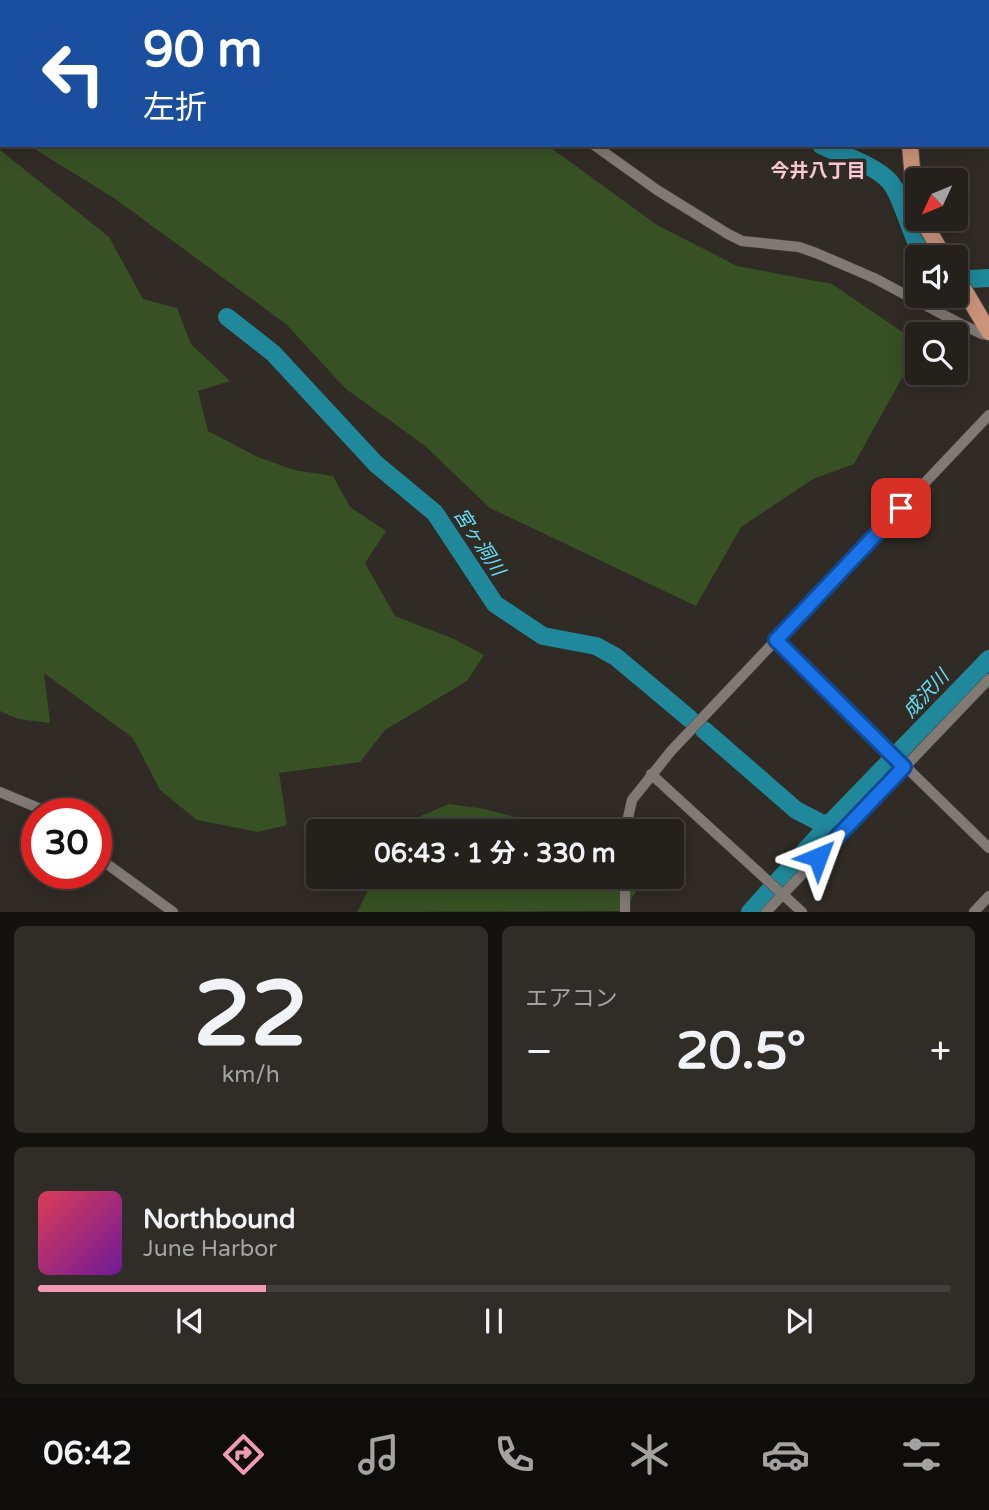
<!DOCTYPE html>
<html lang="ja">
<head>
<meta charset="utf-8">
<style>
	:root { --surface:#24201c; --page:#302d29; --text:#f1f3f6; --muted:#a3a3a3; --line:#413e3b; --accent:#f09ab7 }
	body { margin:0; font-family:"Varela Round","Noto Sans JP",sans-serif; background:var(--page); color:var(--text); height:100vh; display:flex; flex-direction:column; font-size:26px; white-space:nowrap }
	* { box-sizing:border-box; margin:0 }
	p { font-size:23px; color:var(--muted) }
	.icon { flex:none; width:38px; height:38px; fill:none; stroke:currentColor; stroke-width:2; stroke-linecap:round; stroke-linejoin:round }
	.map { position:relative; height:912px; overflow:hidden }
	.side { display:flex; flex-direction:column; gap:14px; padding:14px; background:#14120f; flex:1 }
	.side>* { flex:none }
	.top-card { position:absolute; left:0px; top:0px; width:990px; height:147px; box-shadow:0 4px 18px #0003,0 0 0 2px var(--line); background:#1a4fa0; color:#fff; overflow:hidden }
	.needle { width:46px; rotate:226deg }
	.controls { position:absolute; left:905px; top:168px; display:grid; gap:14px }
	.controls a { display:grid; place-items:center; width:63px; height:63px; border-radius:7px; background:var(--surface); box-shadow:0 4px 18px #0003,0 0 0 2px var(--line); font-size:35px }
	.speed { position:absolute; left:21px; top:798px; display:flex; gap:14px; font-size:35px; font-weight:700; text-align:center }
	.speed>* { display:grid; place-content:center; width:91px; height:91px; border-radius:50%; background:var(--surface); box-shadow:0 4px 18px #0003,0 0 0 2px var(--line); line-height:1 }
	.speed .limit { border:10px solid #d22; background:#fff; color:#111 }
	.pin { position:absolute; display:grid; place-items:center; width:60px; height:60px; color:#fff; margin:-30px; border-radius:14px; box-shadow:0 4px 10px #0006 }
	.me { position:absolute; width:77px; margin:-38px; rotate:44deg; stroke-linejoin:round; filter:drop-shadow(0 0 5px #0008) }
	.turn { display:flex; align-items:center; gap:24px; height:147px; padding:0 28px; font-size:32px }
	.turn .icon { width:91px; height:91px; stroke-width:2.5 }
	.turn b { display:block; font-size:49px; line-height:60px }
	.big { font-size:52px; font-weight:700; line-height:1.1 }
	.side .card { flex:1; display:flex; flex-direction:column; justify-content:center; gap:10px; min-width:0; padding:0 24px; border-radius:10px; background:var(--page) }
	.side .dial { align-items:center; gap:0 }
	.dial b { font-size:91px; line-height:1 }
	.song { display:flex; align-items:center; gap:21px }
	.cover { width:84px; height:84px; border-radius:10px; background:linear-gradient(135deg,hsl(350 70% 55%),hsl(280 70% 35%)) }
	.played { height:7px; border-radius:4px; background:linear-gradient(90deg,var(--accent) 25%,var(--line) 25%) }
	.keys { display:flex; justify-content:space-around; direction:ltr }
	.heat { display:flex; justify-content:space-between; align-items:center; font-size:38px; direction:ltr }
	.side .tiles { flex:1; display:grid; gap:14px; grid-template-columns:1fr 1fr }
	.card:last-child { grid-column:span 2 }
	.trip { position:absolute; left:306px; top:819px; width:378px; height:70px; border-radius:7px; background:var(--surface); box-shadow:0 4px 18px #0003,0 0 0 2px var(--line); font-weight:700; line-height:70px; text-align:center }
	.menu { display:flex; height:112px; justify-content:space-around; align-items:center; background:#0e0d0b; color:var(--muted) }
	.menu .icon { width:49px; height:49px }
	.menu .selected { color:var(--accent) }
	.menu b { font-size:32px; color:var(--text) }
	.map>svg:first-child { display:block }
	.green { fill:#375124 }
	.lines { fill:none; stroke-linecap:round; stroke-linejoin:round }
	.river { stroke:#1f889a; stroke-width:18 }
	.minor-casing { stroke:#4d4844; stroke-width:11 }
	.primary-casing { stroke:#4d4844; stroke-width:18 }
	.minor { stroke:#817a74; stroke-width:10 }
	.primary { stroke:#cc937b; stroke-width:16 }
	.route-casing { stroke:#114b97; stroke-width:18 }
	.route { stroke:#1a73e8; stroke-width:12 }
	.labels { text-anchor:middle; dominant-baseline:central; stroke-width:7; stroke-linejoin:round; paint-order:stroke }
	.neighbourhood-label { font-size:19px; font-weight:bold; fill:#f9c7d6; stroke:#302b25 }
	.water-label { font-size:19px; font-style:italic; fill:#62e1fa; stroke:#302b25 }
</style>
</head>
<body>
<div class="map">
<svg width="989" height="912" viewBox="0 0 989 912">
	<rect width="100%" height="100%" fill="#302b25"/>
	<!-- green -->
	<path class="green" d="M0,0H338L339,2H2V129Z
		M28,145H547L657,225L737,266L832,284L917,342V351L854,464L813,479L741,527L696,606L490,508L424,445L346,389L286,324L114,198Z
		M0,150L109,237L143,299L177,308L191,344L230,381L198,391L208,431L258,457L294,470L333,476L350,507L386,531L365,563L395,616L454,639L484,655L467,681L385,730L360,762L279,773L287,825L258,832L197,820L160,790L133,738L44,673L50,723L18,719L0,711Z
		M449,804L485,809L547,826L629,831H410L421,816Z
		M375,877H645L624,911L357,912Z"/>
	<g class="lines">
		<!-- river -->
		<path class="river" d="M553,0L560,2
			M984,0L985,2
			M821,145C840,154 877,166 890,182C903,197 910,236 924,257
			M956,276L969,279L989,278
			M227,317L273,353L376,464L435,513L495,604L543,636L596,646L616,657L690,719
			M704,730L796,810L823,824L831,822
			M750,912L831,822L989,659"/>
		<defs>
			<path id="minor" d="M424,0L426,2
				M656,0L660,2
				M989,47V46
				M594,145L657,190L728,234L742,241L799,247L816,253L874,278L957,322L982,334L989,335
				M776,640L989,848
				M651,774L802,912
				M0,792L53,814
				M625,831L632,800L671,751L989,415
				M96,856L173,912
				M625,877V912
				M766,912L989,679
				M974,912L989,896"/>
			<path id="primary" d="M895,0L896,2
				M910,145L914,193L917,205
				M922,219L944,257
				M956,276L989,332"/>
		</defs>
		<!-- minor casing -->
		<use href="#minor" class="minor-casing"/>
		<!-- primary casing -->
		<use href="#primary" class="primary-casing"/>
		<!-- minor -->
		<use href="#minor" class="minor"/>
		<!-- primary -->
		<use href="#primary" class="primary"/>
	</g>
	<g class="lines">
		<defs>
			<path id="route" d="M818,857L904,767L776,640L901,508"/>
		</defs>
		<!-- route casing -->
		<use href="#route" class="route-casing"/>
		<!-- route -->
		<use href="#route" class="route"/>
	</g>
	<g class="labels">
		<!-- neighbourhood labels -->
		<g class="neighbourhood-label">
			<text x="818" y="171">今井八丁目</text>
		</g>
		<!-- water labels -->
		<g class="water-label">
			<text transform="translate(479 542) rotate(57)">宮ヶ洞川</text>
			<text transform="translate(926 694) rotate(-47)">成沢川</text>
		</g>
	</g>
</svg>
<div class="controls">
<a><svg class="needle" viewBox="-14 -14 28 28"><path d="M0-13l5 13h-10z" fill="#e53935"/><path d="M0 13l5-13h-10z" fill="#a3a3a3"/></svg></a>
<a><svg class="icon" aria-label="sound" viewBox="0 0 24 24"><path d="M4 9h4l5-4v14l-5-4H4zM17 9q2 3 0 6"/></svg></a>
<a><svg class="icon" aria-label="search" viewBox="0 0 24 24"><circle cx="10" cy="10" r="6"/><path d="M15 15l6 6"/></svg></a>
</div>
<div class="speed"><div class="limit">30</div></div>
<div class="pin" style="left:901px;top:508px;background:#d93025"><svg class="icon" aria-label="arrive" viewBox="0 0 24 24"><path d="M6 21V4h12l-3 4 3 4H6"/></svg></div>
<svg class="me" style="left:818px;top:857px" viewBox="-20 -20 40 40"><path d="M0-17L14 15 0 8-14 15z" fill="#1a73e8" stroke="#fff" stroke-width="4"/></svg>
<div class="trip">06:43 · 1 分 · 330 m</div>
<div class="top-card">
<div class="turn"><svg class="icon" aria-label="left" viewBox="0 0 24 24"><path d="M17 20v-9H6M10 6l-5 5 5 5"/></svg><div><b>90 m</b>左折</div></div>
</div>
</div>
<section class="side">
<div class="tiles">
<div class="card dial"><b>22</b><p>km/h</p></div>
<div class="card"><p>エアコン</p>
<div class="heat"><a>−</a><b class="big">20.5°</b><a>+</a></div>
</div>
<div class="card">
<div class="song"><i class="cover"></i><div><b>Northbound</b><p>June Harbor</p></div></div>
<div class="played"></div>
<div class="keys"><svg class="icon" aria-label="previous" viewBox="0 0 24 24"><path d="M18 5L8 12l10 7zM5 5v14"/></svg><svg class="icon" aria-label="pause" viewBox="0 0 24 24"><path d="M8 5v14M16 5v14"/></svg><svg class="icon" aria-label="next" viewBox="0 0 24 24"><path d="M6 5l10 7-10 7zM19 5v14"/></svg></div>
</div>
</div>
</section>
<nav class="menu">
<b>06:42</b>
<svg class="icon selected" aria-label="directions" viewBox="0 0 24 24"><path d="M12 3l9 9-9 9-9-9zM9 14v-3h6M13 9l2 2-2 2"/></svg>
<svg class="icon" aria-label="music" viewBox="0 0 24 24"><path d="M9 18V5l10-2v13"/><circle cx="6" cy="18" r="3"/><circle cx="16" cy="16" r="3"/></svg>
<svg class="icon" aria-label="phone" viewBox="0 0 24 24"><path d="M5 4h4l2 5-3 2q2 4 5 5l2-3 5 2v4C11 20 4 13 5 4z"/></svg>
<svg class="icon" aria-label="climate" viewBox="0 0 24 24"><path d="M12 3v18M4 7l16 10M4 17L20 7"/></svg>
<svg class="icon" aria-label="car" viewBox="0 0 24 24"><path d="M5 17H2v-5l4-1 3-4h7l3 4 3 1v5h-3M9 17h6M6 11h13"/><circle cx="7" cy="17" r="2"/><circle cx="17" cy="17" r="2"/></svg>
<svg class="icon" aria-label="filters" viewBox="0 0 24 24"><path d="M4 7h16M4 17h16"/><circle cx="9" cy="7" r="2"/><circle cx="15" cy="17" r="2"/></svg>
</nav>
</body>
</html>
